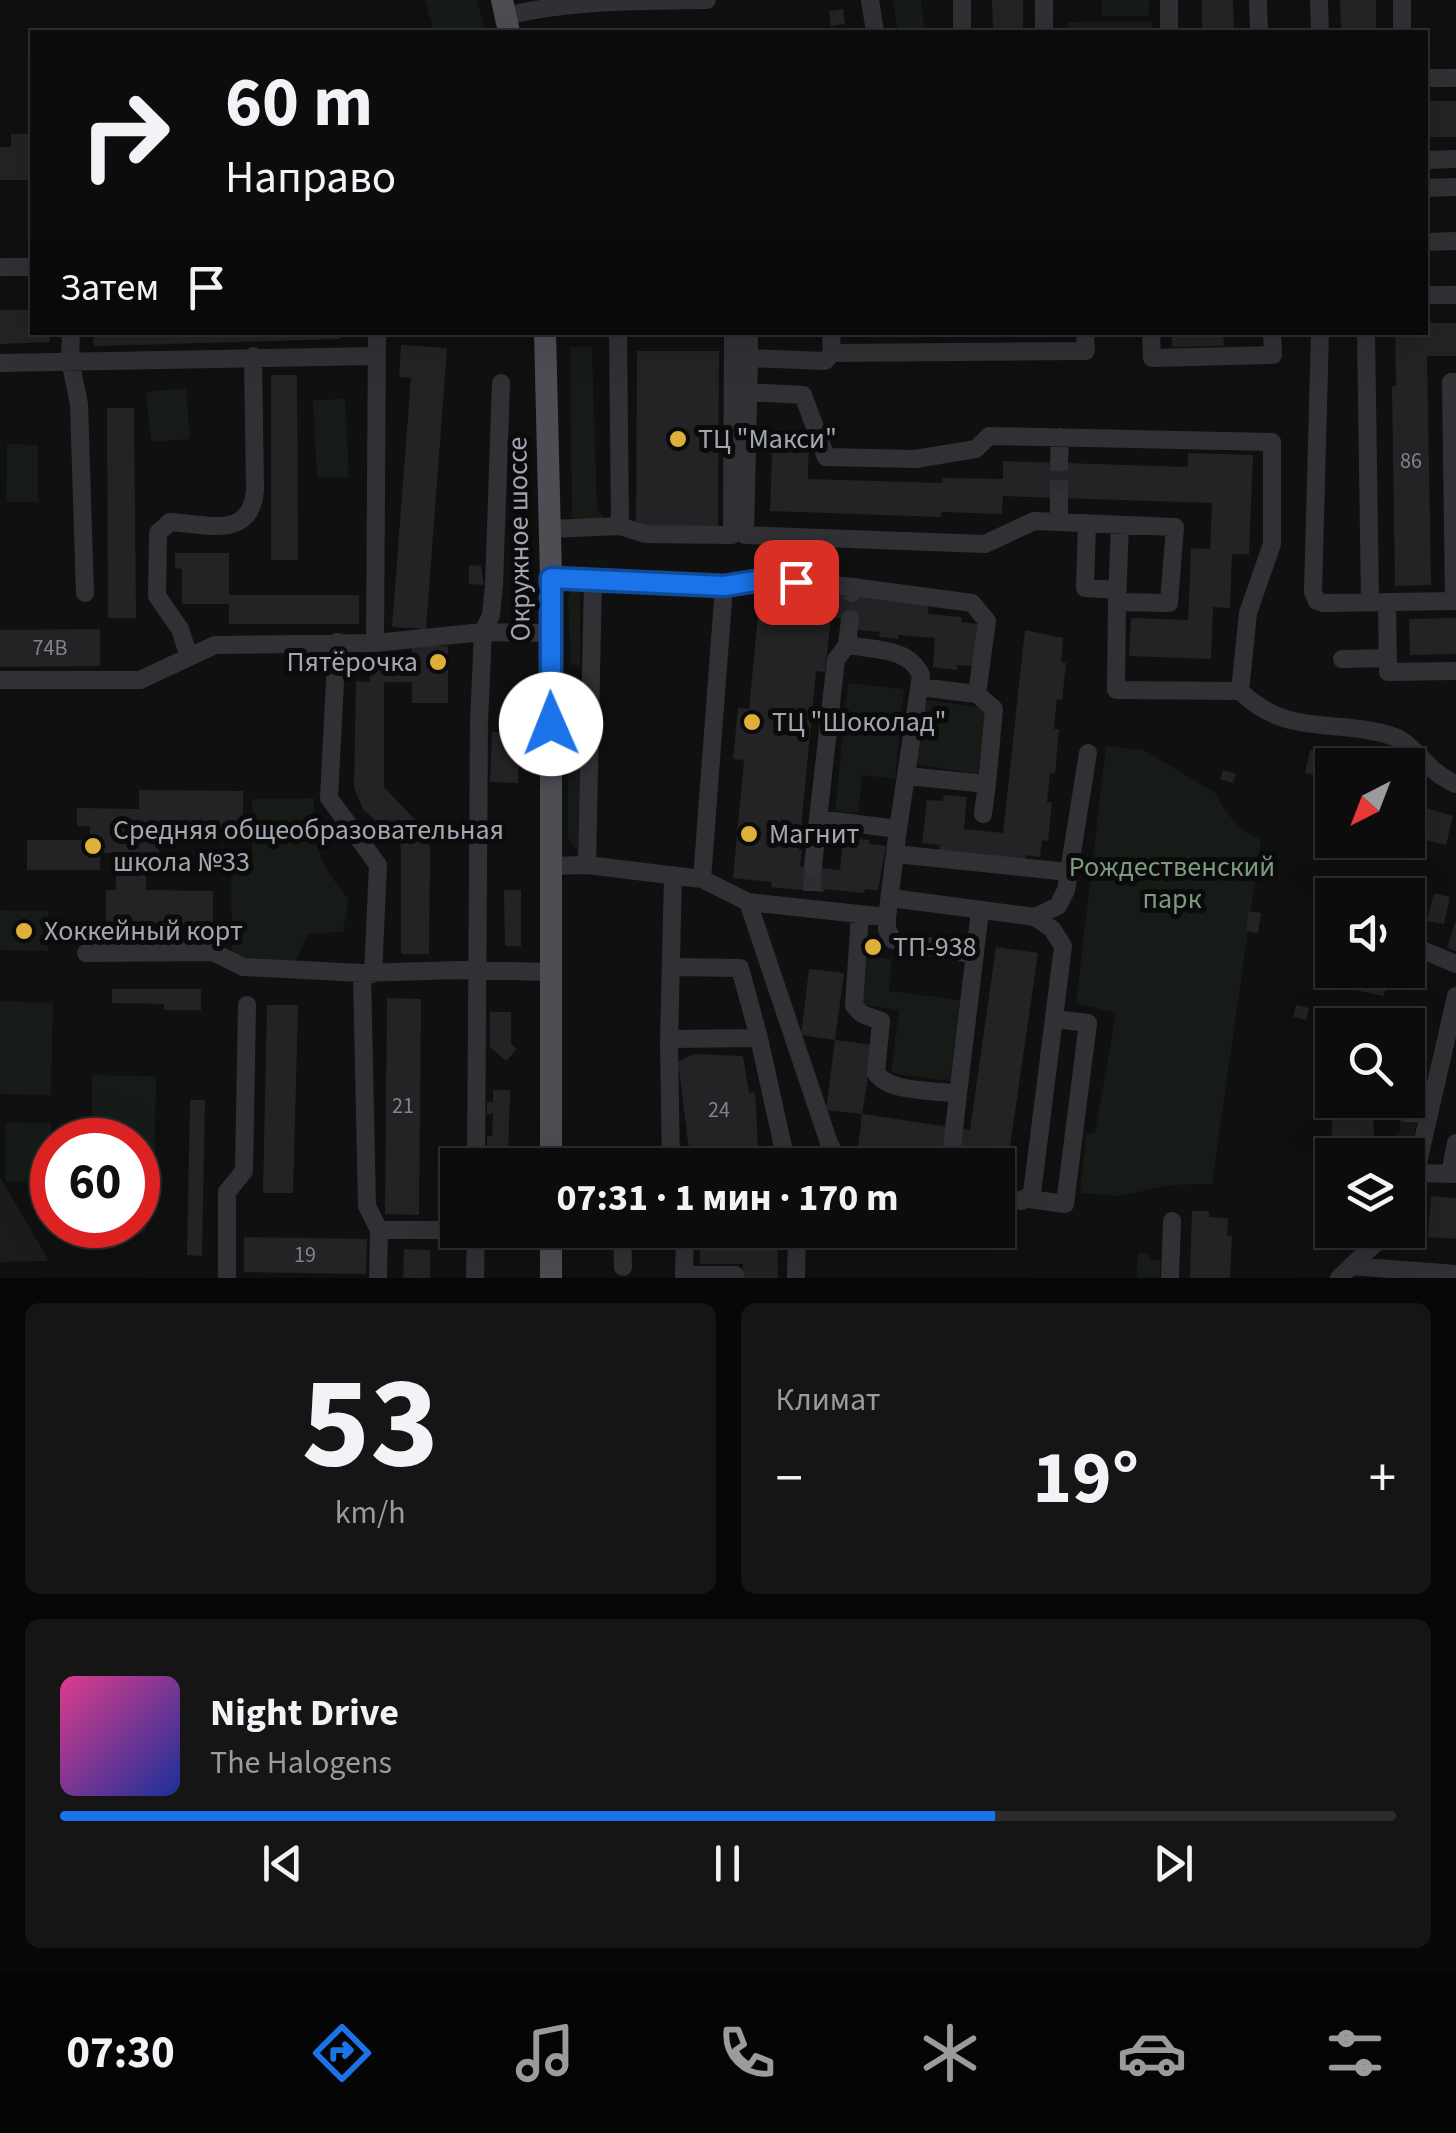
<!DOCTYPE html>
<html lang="ru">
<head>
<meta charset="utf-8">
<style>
	:root { --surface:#0c0c0d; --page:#151516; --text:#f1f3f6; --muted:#9a9b9d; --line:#2c2c2e; --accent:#1a73e8 }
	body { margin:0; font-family:"Source Sans 3",sans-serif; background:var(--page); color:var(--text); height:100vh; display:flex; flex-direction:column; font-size:38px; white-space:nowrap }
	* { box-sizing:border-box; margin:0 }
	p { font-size:32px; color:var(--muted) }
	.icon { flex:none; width:55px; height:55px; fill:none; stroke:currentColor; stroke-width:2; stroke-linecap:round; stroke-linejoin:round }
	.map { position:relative; height:1278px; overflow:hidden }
	.side { display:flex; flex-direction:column; gap:25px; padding:25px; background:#070707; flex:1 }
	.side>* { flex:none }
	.hud { position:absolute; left:30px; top:30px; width:1398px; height:305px; border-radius:0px; box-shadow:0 10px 40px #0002,0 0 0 2px var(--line); background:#0c0c0d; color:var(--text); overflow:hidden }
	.needle { width:65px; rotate:222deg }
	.buttons { position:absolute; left:1315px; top:748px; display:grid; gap:20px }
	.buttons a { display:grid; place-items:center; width:110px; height:110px; border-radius:0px; background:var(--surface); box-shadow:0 10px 40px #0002,0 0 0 2px var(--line); font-size:50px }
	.speed { position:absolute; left:30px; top:1118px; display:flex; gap:20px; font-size:50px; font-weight:700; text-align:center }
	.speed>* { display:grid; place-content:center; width:130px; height:130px; border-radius:50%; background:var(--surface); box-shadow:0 10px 40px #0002,0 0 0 2px var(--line); line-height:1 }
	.speed .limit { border:15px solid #d22; background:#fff; color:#111 }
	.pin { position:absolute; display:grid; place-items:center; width:85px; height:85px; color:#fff; margin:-42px; border-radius:20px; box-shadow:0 5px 15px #0006 }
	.me { position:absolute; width:110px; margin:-55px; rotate:359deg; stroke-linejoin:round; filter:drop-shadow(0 0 8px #0008) }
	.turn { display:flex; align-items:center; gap:35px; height:210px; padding:0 30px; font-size:45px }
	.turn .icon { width:130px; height:130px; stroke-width:2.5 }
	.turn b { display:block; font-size:70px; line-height:85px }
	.then { display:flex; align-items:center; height:95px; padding:0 30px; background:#0003; gap:20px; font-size:38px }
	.big { font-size:75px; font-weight:700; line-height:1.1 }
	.side .widget { flex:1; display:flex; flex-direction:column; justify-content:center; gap:15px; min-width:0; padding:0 35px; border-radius:15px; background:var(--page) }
	.side .dial { align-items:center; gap:0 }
	.dial b { font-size:130px; line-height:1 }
	.song { display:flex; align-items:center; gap:30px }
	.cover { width:120px; height:120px; border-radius:15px; background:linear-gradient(135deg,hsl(330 70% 55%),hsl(230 70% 35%)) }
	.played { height:10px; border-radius:5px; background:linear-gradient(90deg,var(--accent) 70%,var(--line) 70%) }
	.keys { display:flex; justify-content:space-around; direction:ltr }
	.heat { display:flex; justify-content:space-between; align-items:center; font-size:55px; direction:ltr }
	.side .tiles { flex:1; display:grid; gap:25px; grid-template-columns:1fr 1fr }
	.widget:last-child { grid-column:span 2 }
	.trip { position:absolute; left:440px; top:1148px; width:575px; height:100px; border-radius:0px; background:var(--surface); box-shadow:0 10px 40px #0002,0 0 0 2px var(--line); font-weight:700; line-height:100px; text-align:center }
	.menu { display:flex; height:160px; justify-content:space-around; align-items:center; background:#050505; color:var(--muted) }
	.menu .icon { width:70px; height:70px }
	.menu .current { color:var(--accent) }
	.menu b { font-size:45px; color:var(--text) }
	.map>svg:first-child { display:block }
	.built { fill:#1c1c1e }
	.green { fill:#161b17 }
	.building { fill:#232325 }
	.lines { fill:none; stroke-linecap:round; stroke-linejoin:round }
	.minor-tunnel { stroke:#2d2e31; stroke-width:18; stroke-dasharray:18 9; stroke-linecap:butt }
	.minor { stroke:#313135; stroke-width:18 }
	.major { stroke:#4d4e54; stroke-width:22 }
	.route-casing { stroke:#114b97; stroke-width:25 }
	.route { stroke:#1a73e8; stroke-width:18 }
	.poi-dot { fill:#dfb039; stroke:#0b0b0c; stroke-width:4 }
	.labels { text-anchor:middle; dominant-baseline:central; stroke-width:10; stroke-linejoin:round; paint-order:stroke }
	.number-label { font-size:22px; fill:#82848c }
	.poi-label { font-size:28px; fill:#a2a6b0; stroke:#0b0b0c; text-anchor:start }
	.street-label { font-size:28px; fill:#a2a6b0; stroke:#0b0b0c }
	.park-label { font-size:28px; fill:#7b9a7e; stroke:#0b0b0c }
</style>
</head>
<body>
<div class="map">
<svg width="1456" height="1278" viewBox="0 0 1456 1278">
	<rect width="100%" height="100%" fill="#101011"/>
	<!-- built -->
	<path class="built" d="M0,1177L49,1261L0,1262Z"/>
	<!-- green -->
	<path class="green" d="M425,0H477L485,32H434Z
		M893,0H921L925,32H898Z
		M1102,0H1149V16H1102Z
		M1152,21V32H1068V22Z
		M570,347H592L597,510L604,517L600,522L572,518Z
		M186,388L190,439L151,442L146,392Z
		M345,399L349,477L317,478L313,400Z
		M7,444L38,445V502H6Z
		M580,583V665H571L568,599L570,592Z
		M848,683L904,689L895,779L862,775L858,813L835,811Z
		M926,700L991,709L981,774L917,765Z
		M581,730L578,851L568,839V742L569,736Z
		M1106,746L1144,750L1216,793C1224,814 1241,831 1261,840L1212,1184L1170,1185L1119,1196L1080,1193L1086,1135L1095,1132L1116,1013L1076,1003Z
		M314,798C314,847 318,863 349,899L343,932L308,934L292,970L232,957L231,873L252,872V799Z
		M0,910L48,911V951L0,950Z
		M866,956L892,959L889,991L960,1000L950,1081L891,1073L899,1010L860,1004Z
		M0,1001L53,1003L51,1095L0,1094Z
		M92,1075L156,1076L154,1206H138V1140H91Z
		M1400,1117L1418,1118L1408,1162V1155H1399V1144L1395,1143V1134L1399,1133Z
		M6,1123H51L50,1182L5,1181Z
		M138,1208L146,1209L145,1233L98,1230V1225H138Z
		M1138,1253L1149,1254V1260H1161L1160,1278H1137Z"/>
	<!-- building -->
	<path class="building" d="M992,0H1023V32H993Z
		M1202,0H1233L1234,32H1202Z
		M1340,0H1376V32H1341Z
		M843,9L845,24L831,26L829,11Z
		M1425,101H1456V137H1425Z
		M11,134H32V180H0V147H11Z
		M0,310H32V332H50V342L0,344Z
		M1425,323H1456V356H1427L1431,585L1395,586L1392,386H1396L1395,332H1425Z
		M93,332H340V339L94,346Z
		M1172,332H1223L1224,346L1172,347Z
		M401,345L447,348L426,629L392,627L411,378L399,377Z
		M637,351H719L718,527H636Z
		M271,375H297L298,560H271Z
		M107,408H134L136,618H108Z
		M773,429L809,430L808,479L942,483L943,478L1003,479V461L1188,467V453L1253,455L1249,554H1232L1230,608L1213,607L1211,659L1129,656L1131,618L1188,620L1191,548L1210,549L1212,503L1003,496L1002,514L941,512V517L770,511Z
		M175,553H229V595H359V624H229V604H182V569L175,568Z
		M469,565L481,566L484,585L469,584Z
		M761,584L929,600L928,614L962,617L961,622L978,624L974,666L957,665V670L933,667L935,638L898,635V639L879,637L880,632L858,630V620L831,617L825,672L816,671L799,850H802L800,866L840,870L843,838L870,840L869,844L886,846L878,890L865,889L864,893L824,889V892L771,887L772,882L733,878L744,760L733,759L738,708L749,709Z
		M1456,618V654L1410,655L1409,619Z
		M100,629V666L0,667V630Z
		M1025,630L1063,638L1061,662L1066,663L1062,700L1057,699L1054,729H1059L1055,774L1050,773L1047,802H1052L1048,841L1042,840L1040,857L1026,855L1025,859L939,850L940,845L922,843L927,800L943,801L944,795L967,797L964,829L1003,833Z
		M412,646H448V703H412V682H384V787L421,826L430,847L429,954H401V846L363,809L354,788L356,681L370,682V666H412Z
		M500,728L520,729L518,783L490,782L492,732H500Z
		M1310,750L1325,753L1320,776L1305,773Z
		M1223,770L1236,774L1233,783L1220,779Z
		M139,790L243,791V827H147V840H159V855H146V890L213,891V945L106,944V890H116V853H100V870H27V840H90V826H77V808L139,809Z
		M1426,808L1453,816L1446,845L1424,840L1427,828L1421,826Z
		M504,890H521V946H505Z
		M1434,893L1450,897L1444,924L1427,921Z
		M1249,911L1261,913L1258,933L1246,931Z
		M1455,922H1456V951L1447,948Z
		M865,940L881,942L880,954L864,953Z
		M996,947L1038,953L1006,1174L998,1173V1165H937L857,1155L862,1114L826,1110L835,1040L801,1035L809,969L844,973L835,1040L873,1045L862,1114L970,1130Z
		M1359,970L1389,972L1384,996L1355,990Z
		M112,989H201V1010H164V1004L112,1003Z
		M387,998L421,999L419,1215L385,1214Z
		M267,1005H298L293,1193H263Z
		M1296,1005L1309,1008L1306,1020L1293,1017Z
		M490,1012H511V1044L517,1049L506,1061L490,1047Z
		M694,1054L743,1056L749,1093L755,1092L759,1165H697L688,1143L678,1062Z
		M493,1090H510L508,1158H492V1146H487V1136H492L493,1114H487V1102H493Z
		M190,1100H205L202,1256L187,1255Z
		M1333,1100H1387V1115H1373L1375,1155H1331Z
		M1431,1196L1456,1198V1239L1428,1237Z
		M1322,1208H1332V1230H1349V1244L1320,1242Z
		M1192,1211H1209V1217L1228,1218L1227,1235L1232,1236L1230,1278H1190Z
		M699,1232L777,1234L778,1278H743V1264H700Z
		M244,1237L367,1239L366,1274L244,1272Z
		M404,1249L430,1250V1278H403Z"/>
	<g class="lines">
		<!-- minor-tunnel -->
		<path class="minor-tunnel" d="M1059,498V463
			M812,891L813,867"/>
		<!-- minor -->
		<path class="minor" d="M870,0L875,32
			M962,0V32
			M1044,0V32
			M1169,0V32
			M1258,0L1259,32
			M1319,0L1320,32
			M1402,0V32
			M506,16C571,0 640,1 707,0
			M1425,78H1456
			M1425,160L1456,159
			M1425,188L1456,187
			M1425,242L1456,241
			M0,267H32
			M1425,295H1456
			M71,332L70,360L79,404L85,593
			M749,332V358L825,361L832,353L1086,351L1085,332
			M831,332L832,353
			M1151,332L1152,358L1273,355L1272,332
			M1320,332L1313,592L1317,601L1324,603L1456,601
			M1366,332L1370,602
			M749,358L745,535L985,544L1034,521L1175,527L1169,603L1117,602L1116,690L1240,691C1289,739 1337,717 1395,737C1413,743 1428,773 1456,784
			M0,363L375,356
			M746,392L803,395L826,457L915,459L976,449L989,436L1272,442V544L1248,613L1240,691
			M1059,463L1060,437
			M1059,498V522
			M1087,523L1085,588L1117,590
			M620,526L645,534L732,535L733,332
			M550,529L620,526L618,332
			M724,587L768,579L853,587L852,593
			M853,587L972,603L987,621L977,694
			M1117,601L1120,525
			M1454,601L1451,382H1456
			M1387,602L1388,672L1456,671
			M337,642L329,798L378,865L373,974
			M375,643L377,332
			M847,645L850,619
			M189,657L180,629L157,596L158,533L170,522C208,524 251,540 255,490L253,356
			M1342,659L1388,658
			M0,680H140L215,645L375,643L483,632L550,633
			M907,776L987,784L994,709L977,694L920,687
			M983,814L987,784
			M896,854L1068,872
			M587,865L593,580
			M549,866L587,865L702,879L724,587L551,578
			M813,867L818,819
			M702,879L748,902L887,917L898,829L818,819L836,660L847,645C874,650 908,647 921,675L898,829
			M891,898L1035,917L1052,929L1063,946L1032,1193L1022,1201L998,1196
			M748,902L829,1143L836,1156L863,1165
			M860,914L854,1006L862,1014L881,1021L876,1073C889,1093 935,1090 958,1094L980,911
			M887,917V930L893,940L975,955
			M1035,917L1058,906L1066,890L1088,753
			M1408,944L1456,964
			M86,953L213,952L243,967L362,973L459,970L550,972
			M673,967L740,968L759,1038
			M362,973L367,1206L379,1230
			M670,1039L759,1038L787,1165
			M1406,1100V1113H1429
			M476,1165L479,722L483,632L491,615L494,585L501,383
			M671,1165L669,1043L673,875
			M950,1165L958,1094
			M1417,1173L1456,1174
			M1450,1174L1456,1143
			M1029,1199L1065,1204L1088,1023L1055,1019
			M1408,1206L1456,996
			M622,1230L623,1267
			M685,1230L684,1275H735V1278
			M1352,1266L1456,1274
			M227,1278V1192L244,1171L247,1005
			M378,1278L379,1230H485
			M475,1278L476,1230
			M796,1278L797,1230
			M1170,1278L1172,1221
			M1339,1278L1389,1230"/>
		<!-- major -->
		<path class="major" d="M502,0L509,32
			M545,332L551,578V1165
			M551,1230V1278"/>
	</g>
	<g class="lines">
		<defs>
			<path id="route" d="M551,724V578L724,586L768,579L796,582"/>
		</defs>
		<!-- route casing -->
		<use href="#route" class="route-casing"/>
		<!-- route -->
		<use href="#route" class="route"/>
	</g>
	<!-- markers -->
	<g class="poi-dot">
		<circle cx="678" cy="439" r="10"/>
		<circle cx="438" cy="662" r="10"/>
		<circle cx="752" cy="722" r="10"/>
		<circle cx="749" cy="834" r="10"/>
		<circle cx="93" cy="846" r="10"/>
		<circle cx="24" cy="931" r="10"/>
		<circle cx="873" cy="947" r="10"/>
	</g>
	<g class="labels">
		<!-- number labels -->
		<g class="number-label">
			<text x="1411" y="461">86</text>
			<text x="50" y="648">74В</text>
			<text x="403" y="1106">21</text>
			<text x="719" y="1110">24</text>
			<text x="305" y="1255">19</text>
		</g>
		<!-- poi labels -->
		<g class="poi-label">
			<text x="698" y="439">ТЦ "Макси"</text>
			<text x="418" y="662" text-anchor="end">Пятёрочка</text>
			<text x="772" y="722">ТЦ "Шоколад"</text>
			<text x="113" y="830">Средняя общеобразовательная<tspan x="113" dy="32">школа №33</tspan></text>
			<text x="769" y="834">Магнит</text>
			<text x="44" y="931">Хоккейный корт</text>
			<text x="893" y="947">ТП-938</text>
		</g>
		<!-- street labels -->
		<g class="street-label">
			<text transform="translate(519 539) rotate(-91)">Окружное шоссе</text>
		</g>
		<!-- park labels -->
		<g class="park-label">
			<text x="1172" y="867">Рождественский<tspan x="1172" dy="32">парк</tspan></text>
		</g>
	</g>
</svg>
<div class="buttons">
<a><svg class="needle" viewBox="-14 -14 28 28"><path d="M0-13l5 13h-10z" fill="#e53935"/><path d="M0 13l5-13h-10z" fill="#9a9b9d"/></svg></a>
<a><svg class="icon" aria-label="sound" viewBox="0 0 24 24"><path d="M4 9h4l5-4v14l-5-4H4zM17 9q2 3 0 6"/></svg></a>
<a><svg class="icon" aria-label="search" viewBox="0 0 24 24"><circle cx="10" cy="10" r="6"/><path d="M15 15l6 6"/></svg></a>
<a><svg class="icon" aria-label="layers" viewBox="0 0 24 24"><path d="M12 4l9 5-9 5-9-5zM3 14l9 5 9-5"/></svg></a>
</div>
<div class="speed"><div class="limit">60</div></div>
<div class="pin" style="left:796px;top:582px;background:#d93025"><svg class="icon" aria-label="arrive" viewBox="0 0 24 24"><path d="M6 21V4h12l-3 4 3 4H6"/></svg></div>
<svg class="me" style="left:551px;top:724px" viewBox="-20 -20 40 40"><circle r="19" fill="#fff"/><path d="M0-13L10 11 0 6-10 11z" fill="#1a73e8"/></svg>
<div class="trip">07:31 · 1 мин · 170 m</div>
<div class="hud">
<div class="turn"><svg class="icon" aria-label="right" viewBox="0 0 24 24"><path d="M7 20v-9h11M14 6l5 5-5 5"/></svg><div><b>60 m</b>Направо</div></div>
<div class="then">Затем<svg class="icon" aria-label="arrive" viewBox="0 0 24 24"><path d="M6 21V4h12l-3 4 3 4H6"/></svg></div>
</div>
</div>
<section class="side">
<div class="tiles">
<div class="widget dial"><b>53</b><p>km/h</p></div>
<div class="widget"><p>Климат</p>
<div class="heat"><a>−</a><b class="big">19°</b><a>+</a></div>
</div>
<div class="widget">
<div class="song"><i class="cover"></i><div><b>Night Drive</b><p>The Halogens</p></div></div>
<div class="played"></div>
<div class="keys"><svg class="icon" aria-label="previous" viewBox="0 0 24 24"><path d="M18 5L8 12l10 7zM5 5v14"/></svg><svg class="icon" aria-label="pause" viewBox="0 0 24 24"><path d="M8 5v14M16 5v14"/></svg><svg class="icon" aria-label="next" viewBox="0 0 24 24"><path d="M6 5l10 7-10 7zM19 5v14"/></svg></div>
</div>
</div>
</section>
<nav class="menu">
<b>07:30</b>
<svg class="icon current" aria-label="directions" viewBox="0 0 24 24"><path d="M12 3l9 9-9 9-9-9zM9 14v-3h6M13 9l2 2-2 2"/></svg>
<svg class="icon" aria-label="music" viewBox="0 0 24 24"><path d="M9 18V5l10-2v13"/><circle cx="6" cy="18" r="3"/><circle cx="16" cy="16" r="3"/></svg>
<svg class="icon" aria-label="phone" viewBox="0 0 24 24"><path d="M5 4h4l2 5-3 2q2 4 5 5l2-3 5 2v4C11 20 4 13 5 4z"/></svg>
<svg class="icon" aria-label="climate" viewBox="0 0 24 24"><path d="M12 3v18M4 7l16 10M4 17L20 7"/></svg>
<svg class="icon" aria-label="car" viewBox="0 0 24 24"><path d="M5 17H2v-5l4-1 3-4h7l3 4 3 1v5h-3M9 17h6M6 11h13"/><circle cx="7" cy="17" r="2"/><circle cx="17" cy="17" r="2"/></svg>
<svg class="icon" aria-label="filters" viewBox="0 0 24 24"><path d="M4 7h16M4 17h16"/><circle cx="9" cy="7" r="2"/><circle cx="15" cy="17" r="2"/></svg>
</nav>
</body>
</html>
